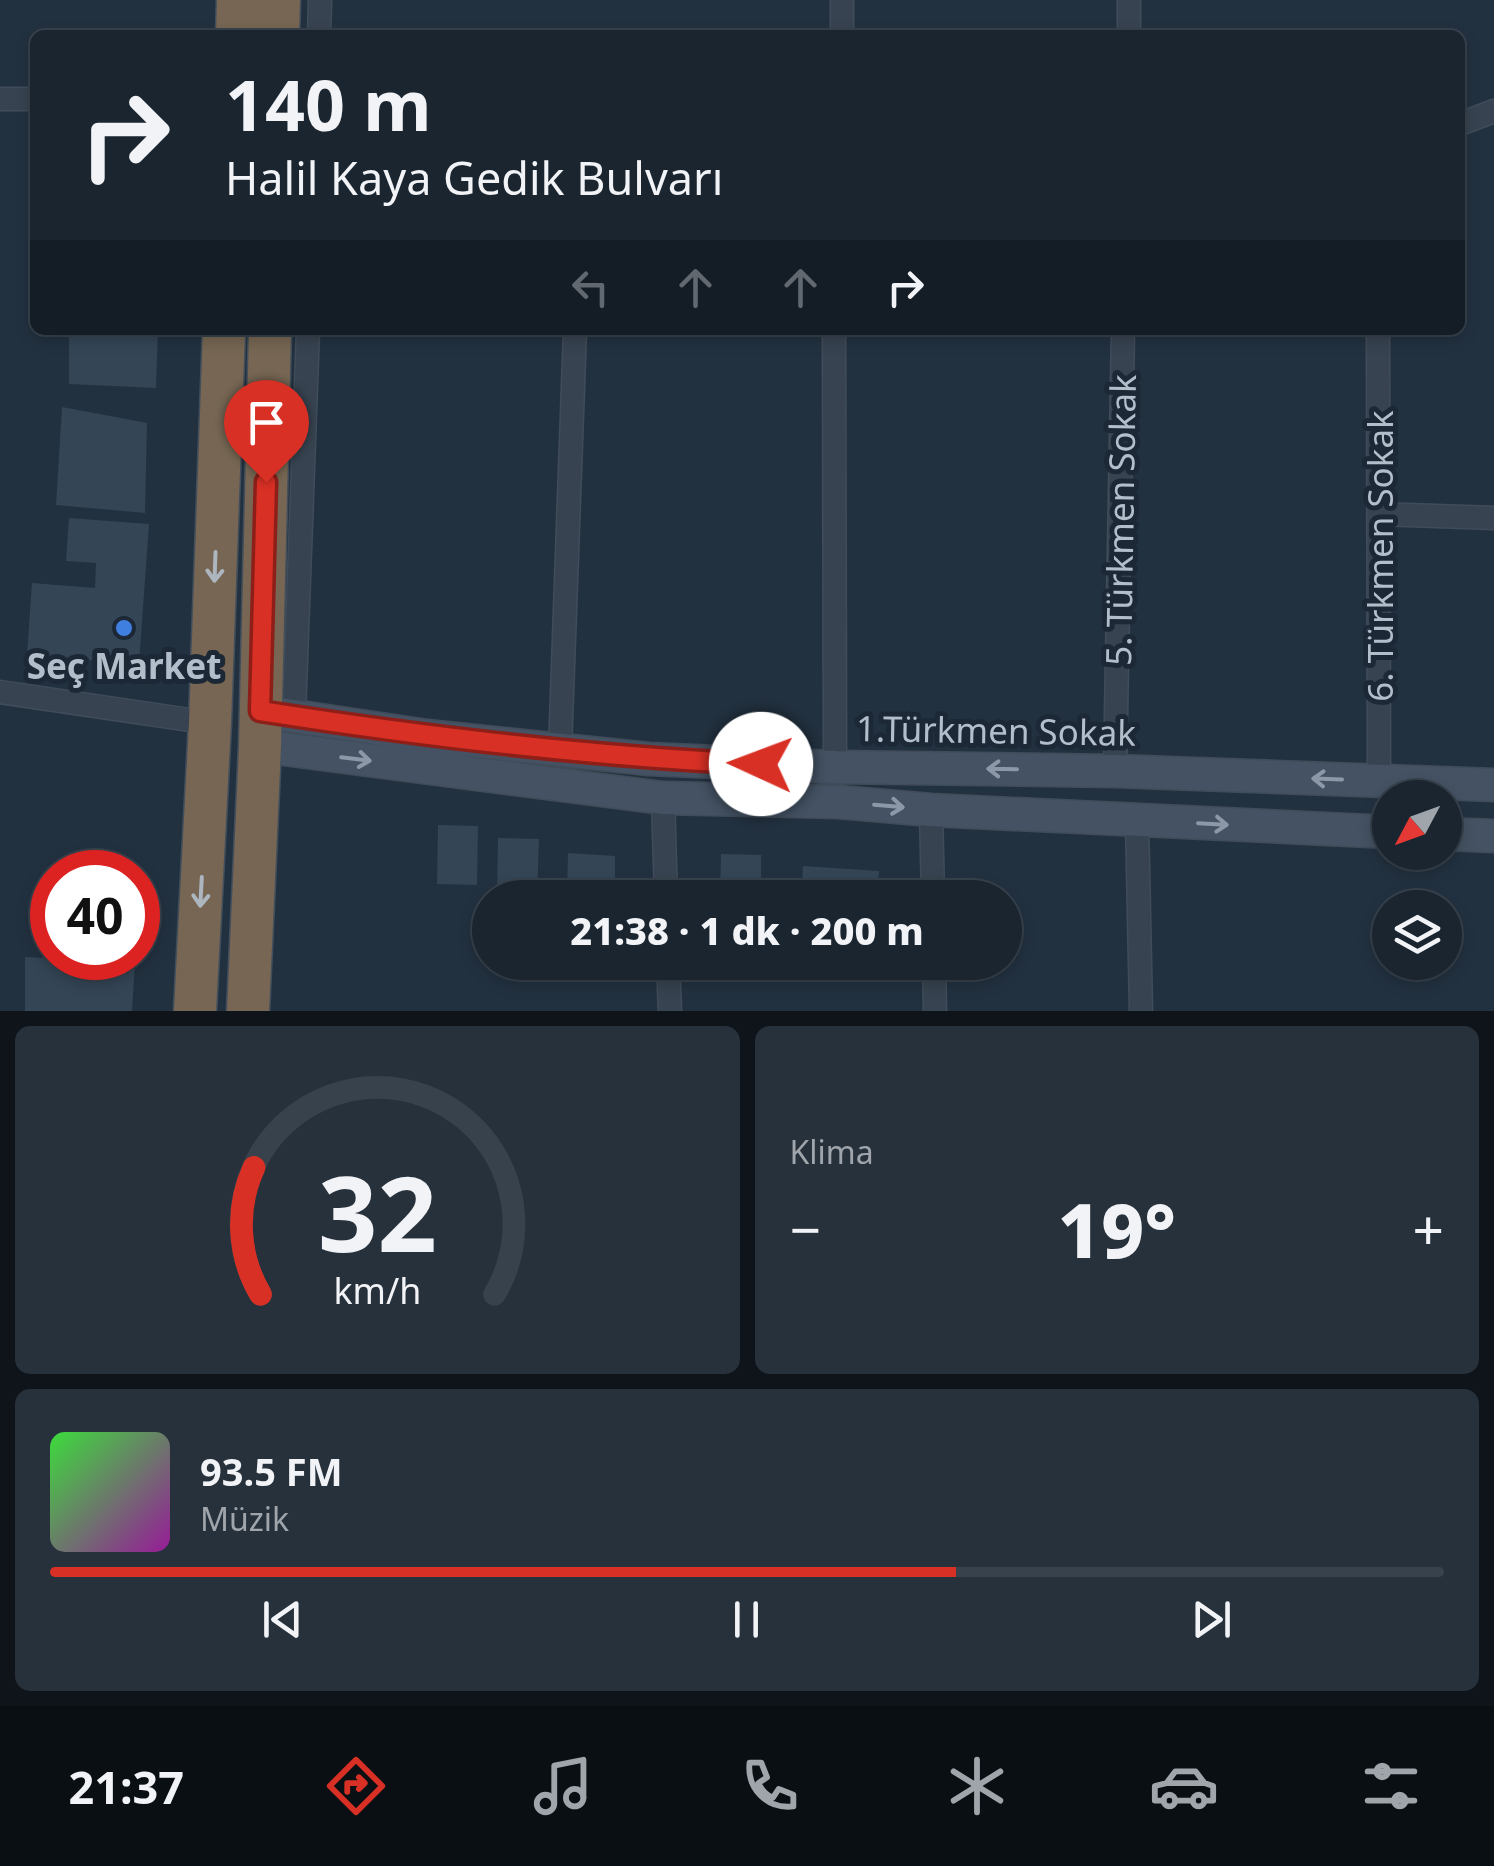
<!DOCTYPE html>
<html lang="tr">
<head>
<meta charset="utf-8">
<style>
	:root { --surface:#1a2530; --page:#27313c; --text:#f1f3f6; --muted:#9fa5ab; --line:#38424c; --accent:#d93025 }
	body { margin:0; font-family:"Noto Sans",sans-serif; background:var(--page); color:var(--text); height:100vh; display:flex; flex-direction:column; font-size:38px; white-space:nowrap }
	* { box-sizing:border-box; margin:0 }
	p { font-size:32px; color:var(--muted) }
	.icon { flex:none; width:55px; height:55px; fill:none; stroke:currentColor; stroke-width:2; stroke-linecap:round; stroke-linejoin:round }
	.map { position:relative; height:1011px; overflow:hidden }
	.drawer { display:flex; flex-direction:column; gap:15px; padding:15px; background:#0e141a; flex:1 }
	.drawer>* { flex:none }
	.hud { position:absolute; left:30px; top:30px; width:1435px; height:305px; border-radius:15px; box-shadow:0 5px 15px #0003,0 0 0 2px var(--line); background:#1a2530; color:var(--text); overflow:hidden }
	.needle { width:65px; rotate:229deg }
	.tools { position:absolute; left:1372px; top:780px; display:grid; gap:20px }
	.tools a { display:grid; place-items:center; width:90px; height:90px; border-radius:50%; background:var(--surface); box-shadow:0 5px 15px #0003,0 0 0 2px var(--line); font-size:50px }
	.speed { position:absolute; left:30px; top:850px; display:flex; gap:20px; font-size:50px; font-weight:700; text-align:center }
	.speed>* { display:grid; place-content:center; width:130px; height:130px; border-radius:50%; background:var(--surface); box-shadow:0 5px 15px #0003,0 0 0 2px var(--line); line-height:1 }
	.speed .limit { border:15px solid #d22; background:#fff; color:#111 }
	.pin { position:absolute; display:grid; place-items:center; width:85px; height:85px; color:#fff; margin:-102px -42px; border-radius:50% 50% 50% 0; rotate:-45deg; box-shadow:0 0 10px #0007 }
	.pin .icon { rotate:45deg }
	.me { position:absolute; width:110px; margin:-55px; rotate:272deg; stroke-linejoin:round; filter:drop-shadow(0 0 8px #0008) }
	.turn { display:flex; align-items:center; gap:35px; height:210px; padding:0 30px; font-size:45px }
	.turn .icon { width:130px; height:130px; stroke-width:2.5 }
	.turn b { display:block; font-size:70px; line-height:85px }
	.lanes { display:flex; align-items:center; height:95px; padding:0 30px; background:#0003; justify-content:center; gap:50px; direction:ltr }
	.lanes .off { opacity:.35 }
	.big { font-size:75px; font-weight:800; line-height:1.1 }
	.drawer .card { flex:1; display:flex; flex-direction:column; justify-content:center; gap:15px; min-width:0; padding:0 35px; border-radius:15px; background:var(--page) }
	.drawer .dial { align-items:center; gap:0 }
	.dial svg { height:260px; overflow:visible; fill:none; stroke:var(--line); stroke-width:7; stroke-linecap:round; text-anchor:middle }
	.dial text { fill:var(--text); stroke:none }
	.song { display:flex; align-items:center; gap:30px }
	.cover { width:120px; height:120px; border-radius:15px; background:linear-gradient(135deg,hsl(120 70% 55%),hsl(300 70% 35%)) }
	.played { height:10px; border-radius:5px; background:linear-gradient(90deg,var(--accent) 65%,var(--line) 65%) }
	.keys { display:flex; justify-content:space-around; direction:ltr }
	.heat { display:flex; justify-content:space-between; align-items:center; font-size:55px; direction:ltr }
	.drawer .tiles { flex:1; display:grid; gap:15px; grid-template-columns:1fr 1fr }
	.card:last-child { grid-column:span 2 }
	.trip { position:absolute; left:472px; top:880px; width:550px; height:100px; border-radius:50px; background:var(--surface); box-shadow:0 5px 15px #0003,0 0 0 2px var(--line); font-weight:800; line-height:100px; text-align:center }
	.tabs { display:flex; height:160px; justify-content:space-around; align-items:center; background:#0a0f13; color:var(--muted) }
	.tabs .icon { width:70px; height:70px }
	.tabs .active { color:var(--accent) }
	.tabs b { font-size:45px; color:var(--text) }
	.map>svg:first-child { display:block }
	.building { fill:#344556 }
	.lines { fill:none; stroke-linecap:round; stroke-linejoin:round }
	.street-casing { stroke:#404c59; stroke-width:25 }
	.secondary-casing { stroke:#404c59; stroke-width:35 }
	.highway-casing { stroke:#424e5b; stroke-width:45 }
	.street { stroke:#374350; stroke-width:22 }
	.secondary { stroke:#445263; stroke-width:32 }
	.highway { stroke:#766653; stroke-width:42 }
	.oneway { stroke:#adb5bf }
	.oneway2 { stroke:#8c98a7 }
	.route-casing { stroke:#8d1f18; stroke-width:25 }
	.route { stroke:#d93025; stroke-width:18 }
	.shop-dot { fill:#3f7fe0; stroke:#1c2835; stroke-width:4 }
	.labels { text-anchor:middle; dominant-baseline:central; stroke-width:10; stroke-linejoin:round; paint-order:stroke }
	.street-label { font-size:35px; fill:#b3becb; stroke:#1c2835 }
	.poi-label { font-size:35px; font-weight:bold; fill:#b3becb; stroke:#1c2835 }
</style>
</head>
<body>
<div class="map">
<svg width="1494" height="1011" viewBox="0 0 1494 1011">
	<rect width="100%" height="100%" fill="#223140"/>
	<!-- building -->
	<path class="building" d="M69,330H158L156,388L69,384Z
		M62,407L147,423L145,513L56,505Z
		M69,518L149,524L139,664L27,655L32,583L95,588L96,563L66,561Z
		M438,825L478,826L477,885L437,884Z
		M498,838L539,839L537,898L497,897Z
		M568,853L615,856V898H567Z
		M721,854L761,855V898H720Z
		M803,866L879,871L877,898H801Z
		M25,957L135,962L132,1011H25Z"/>
	<g class="lines">
		<defs>
			<path id="street" d="M319,35L320,0
				M842,35V0
				M1129,35V0
				M0,99H35
				M1460,124L1494,111
				M834,330L835,767
				M1378,330L1379,781
				M1379,514L1494,518
				M0,692L210,723
				M294,716L308,330
				M560,750L575,330
				M1115,771L1123,330
				M663,798L666,898
				M931,810L933,898
				M1137,820L1141,1011
				M668,962L670,1011
				M934,962L935,1011"/>
			<path id="secondary" d="M260,711L427,736L649,759L835,767L1115,771L1494,785
				M260,746L663,798L839,802L931,810L1390,832
				M1445,834L1494,836"/>
			<path id="highway" d="M237,35L238,0
				M278,35L279,0
				M195,1011L210,723L224,330
				M248,1011L260,746L270,330"/>
		</defs>
		<!-- street casing -->
		<use href="#street" class="street-casing"/>
		<!-- secondary casing -->
		<use href="#secondary" class="secondary-casing"/>
		<!-- highway casing -->
		<use href="#highway" class="highway-casing"/>
		<!-- street -->
		<use href="#street" class="street"/>
		<!-- secondary -->
		<use href="#secondary" class="secondary"/>
		<!-- highway -->
		<use href="#highway" class="highway"/>
	</g>
	<!-- one-way arrows -->
	<defs><path id="oneway-shaft" d="M-6 0H5M1.5-3L5.5 0L1.5 3" fill="none" stroke-width="1.6" stroke-linecap="round" stroke-linejoin="round" transform="scale(2.5)"/></defs>
	<g class="oneway">
		<use href="#oneway-shaft" transform="translate(215 567) rotate(92)"/>
		<use href="#oneway-shaft" transform="translate(201 892) rotate(93)"/>
	</g>
	<g class="oneway2">
		<use href="#oneway-shaft" transform="translate(356 759) rotate(7)"/>
		<use href="#oneway-shaft" transform="translate(1002 769) rotate(-179)"/>
		<use href="#oneway-shaft" transform="translate(1327 779) rotate(-178)"/>
		<use href="#oneway-shaft" transform="translate(889 806) rotate(5)"/>
		<use href="#oneway-shaft" transform="translate(1213 824) rotate(3)"/>
	</g>
	<g class="lines">
		<defs>
			<path id="route" d="M266,482L260,711C426,737 593,757 761,764"/>
		</defs>
		<!-- route casing -->
		<use href="#route" class="route-casing"/>
		<!-- route -->
		<use href="#route" class="route"/>
	</g>
	<!-- markers -->
	<circle class="shop-dot" cx="124" cy="628" r="10"/>
	<g class="labels">
		<!-- street labels -->
		<g class="street-label">
			<text transform="translate(1120 520) rotate(-89)">5. Türkmen Sokak</text>
			<text transform="translate(1379 556) rotate(-90)">6. Türkmen Sokak</text>
			<text transform="translate(996 730) rotate(1)">1.Türkmen Sokak</text>
		</g>
		<!-- poi labels -->
		<g class="poi-label">
			<text x="124" y="665">Seç Market</text>
		</g>
	</g>
</svg>
<div class="tools">
<a><svg class="needle" viewBox="-14 -14 28 28"><path d="M0-13l5 13h-10z" fill="#e53935"/><path d="M0 13l5-13h-10z" fill="#9fa5ab"/></svg></a>
<a><svg class="icon" aria-label="layers" viewBox="0 0 24 24"><path d="M12 4l9 5-9 5-9-5zM3 14l9 5 9-5"/></svg></a>
</div>
<div class="speed"><div class="limit">40</div></div>
<div class="pin" style="left:266px;top:482px;background:#d93025"><svg class="icon" aria-label="arrive" viewBox="0 0 24 24"><path d="M6 21V4h12l-3 4 3 4H6"/></svg></div>
<svg class="me" style="left:761px;top:764px" viewBox="-20 -20 40 40"><circle r="19" fill="#fff"/><path d="M0-13L10 11 0 6-10 11z" fill="#d93025"/></svg>
<div class="trip">21:38 · 1 dk · 200 m</div>
<div class="hud">
<div class="turn"><svg class="icon" aria-label="right" viewBox="0 0 24 24"><path d="M7 20v-9h11M14 6l5 5-5 5"/></svg><div><b>140 m</b>Halil Kaya Gedik Bulvarı</div></div>
<div class="lanes"><svg class="icon off" aria-label="left" viewBox="0 0 24 24"><path d="M17 20v-9H6M10 6l-5 5 5 5"/></svg><svg class="icon off" aria-label="ahead" viewBox="0 0 24 24"><path d="M12 20V5M6 11l6-6 6 6"/></svg><svg class="icon off" aria-label="ahead" viewBox="0 0 24 24"><path d="M12 20V5M6 11l6-6 6 6"/></svg><svg class="icon" aria-label="right" viewBox="0 0 24 24"><path d="M7 20v-9h11M14 6l5 5-5 5"/></svg></div>
</div>
</div>
<section class="drawer">
<div class="tiles">
<div class="card dial"><svg viewBox="0 0 100 80">
<path d="M14 69A42 42 0 1 1 86 69"/>
<path d="M14 69A42 42 0 0 1 12 30" stroke="#d93025"/>
<text x="50" y="56" font-size="32" font-weight="700">32</text>
<text x="50" y="72" font-size="11">km/h</text>
</svg></div>
<div class="card"><p>Klima</p>
<div class="heat"><a>−</a><b class="big">19°</b><a>+</a></div>
</div>
<div class="card">
<div class="song"><i class="cover"></i><div><b>93.5 FM</b><p>Müzik</p></div></div>
<div class="played"></div>
<div class="keys"><svg class="icon" aria-label="previous" viewBox="0 0 24 24"><path d="M18 5L8 12l10 7zM5 5v14"/></svg><svg class="icon" aria-label="pause" viewBox="0 0 24 24"><path d="M8 5v14M16 5v14"/></svg><svg class="icon" aria-label="next" viewBox="0 0 24 24"><path d="M6 5l10 7-10 7zM19 5v14"/></svg></div>
</div>
</div>
</section>
<nav class="tabs">
<b>21:37</b>
<svg class="icon active" aria-label="directions" viewBox="0 0 24 24"><path d="M12 3l9 9-9 9-9-9zM9 14v-3h6M13 9l2 2-2 2"/></svg>
<svg class="icon" aria-label="music" viewBox="0 0 24 24"><path d="M9 18V5l10-2v13"/><circle cx="6" cy="18" r="3"/><circle cx="16" cy="16" r="3"/></svg>
<svg class="icon" aria-label="phone" viewBox="0 0 24 24"><path d="M5 4h4l2 5-3 2q2 4 5 5l2-3 5 2v4C11 20 4 13 5 4z"/></svg>
<svg class="icon" aria-label="climate" viewBox="0 0 24 24"><path d="M12 3v18M4 7l16 10M4 17L20 7"/></svg>
<svg class="icon" aria-label="car" viewBox="0 0 24 24"><path d="M5 17H2v-5l4-1 3-4h7l3 4 3 1v5h-3M9 17h6M6 11h13"/><circle cx="7" cy="17" r="2"/><circle cx="17" cy="17" r="2"/></svg>
<svg class="icon" aria-label="filters" viewBox="0 0 24 24"><path d="M4 7h16M4 17h16"/><circle cx="9" cy="7" r="2"/><circle cx="15" cy="17" r="2"/></svg>
</nav>
</body>
</html>
